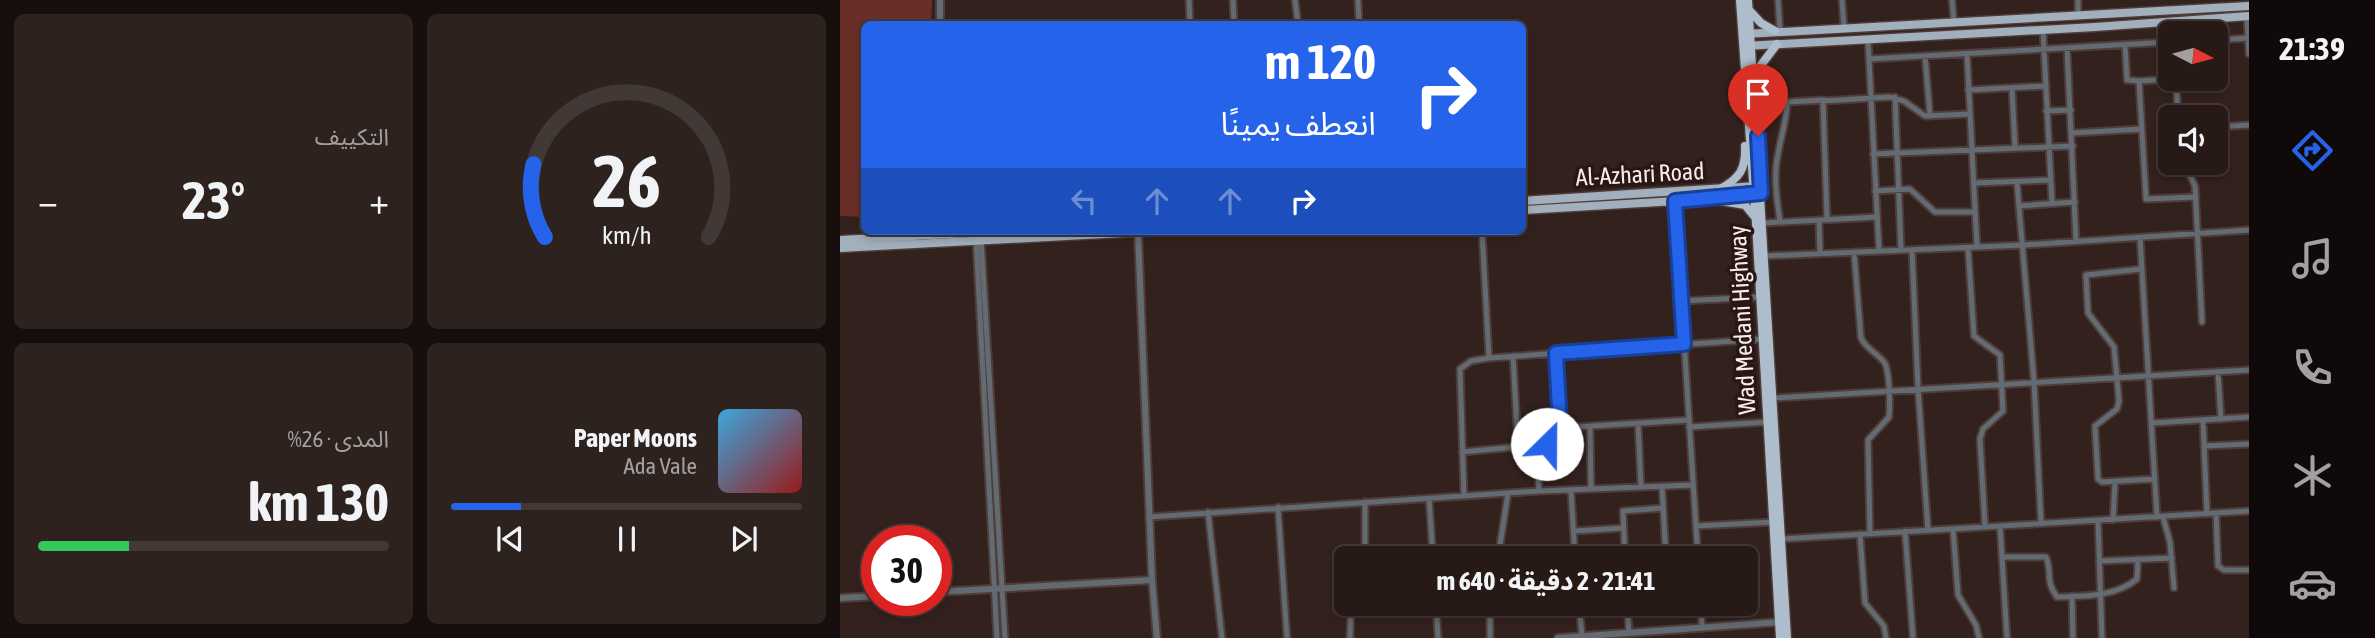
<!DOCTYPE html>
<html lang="ar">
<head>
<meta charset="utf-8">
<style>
	:root { --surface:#261916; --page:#2e221f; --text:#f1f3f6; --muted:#a4a0a1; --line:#423835; --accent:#2563eb }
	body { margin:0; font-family:"Asap Condensed","Noto Sans Arabic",sans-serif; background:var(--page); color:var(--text); direction:rtl; height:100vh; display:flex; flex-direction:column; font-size:26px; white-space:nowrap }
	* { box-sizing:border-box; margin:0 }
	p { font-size:23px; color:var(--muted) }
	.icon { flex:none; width:38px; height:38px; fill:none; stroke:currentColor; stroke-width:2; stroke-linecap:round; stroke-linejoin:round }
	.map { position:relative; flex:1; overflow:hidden; direction:ltr }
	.sheet { display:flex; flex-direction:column; gap:14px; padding:14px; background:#150e0c; width:840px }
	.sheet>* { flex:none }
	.guide { position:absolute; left:21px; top:21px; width:665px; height:214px; border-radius:10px; box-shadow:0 4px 10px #0003,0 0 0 2px var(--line); direction:rtl; background:#2563eb; color:#fff; overflow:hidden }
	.needle { width:46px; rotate:96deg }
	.buttons { position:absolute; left:1318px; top:21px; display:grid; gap:14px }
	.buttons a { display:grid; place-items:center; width:70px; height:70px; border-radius:10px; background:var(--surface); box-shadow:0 4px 10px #0003,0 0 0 2px var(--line); font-size:35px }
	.speed { position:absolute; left:21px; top:525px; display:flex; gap:14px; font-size:35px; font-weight:700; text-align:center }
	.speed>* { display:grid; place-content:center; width:91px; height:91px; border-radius:50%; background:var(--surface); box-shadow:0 4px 10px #0003,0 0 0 2px var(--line); line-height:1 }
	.speed .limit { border:10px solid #d22; background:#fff; color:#111 }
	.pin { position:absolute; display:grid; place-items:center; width:60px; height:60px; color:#fff; margin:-72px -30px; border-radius:50% 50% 50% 0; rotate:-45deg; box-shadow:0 0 7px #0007 }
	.pin .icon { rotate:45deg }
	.me { position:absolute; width:77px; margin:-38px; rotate:23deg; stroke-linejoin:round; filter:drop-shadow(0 0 5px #0008) }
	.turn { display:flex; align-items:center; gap:24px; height:147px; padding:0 35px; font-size:32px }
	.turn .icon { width:91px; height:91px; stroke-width:2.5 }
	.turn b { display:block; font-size:49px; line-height:60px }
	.lanes { display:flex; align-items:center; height:66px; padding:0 35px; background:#0003; justify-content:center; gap:35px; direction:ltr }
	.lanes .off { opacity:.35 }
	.big { font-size:52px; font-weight:700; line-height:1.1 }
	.sheet .card { flex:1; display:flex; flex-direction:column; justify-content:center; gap:10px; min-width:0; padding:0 24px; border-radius:10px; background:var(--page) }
	.sheet .dial { align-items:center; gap:0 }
	.dial svg { height:182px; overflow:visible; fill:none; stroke:var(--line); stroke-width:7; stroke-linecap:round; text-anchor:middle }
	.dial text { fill:var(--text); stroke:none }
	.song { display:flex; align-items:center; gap:21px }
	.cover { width:84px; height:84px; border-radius:10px; background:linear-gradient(135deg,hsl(200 70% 55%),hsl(0 70% 35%)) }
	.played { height:7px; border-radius:4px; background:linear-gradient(90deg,var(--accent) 20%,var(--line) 20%) }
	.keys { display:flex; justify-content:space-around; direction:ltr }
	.heat { display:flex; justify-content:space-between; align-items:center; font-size:38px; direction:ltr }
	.charge { height:10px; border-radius:5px; background:linear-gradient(90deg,#34c759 26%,var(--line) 0) }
	.sheet .tiles { flex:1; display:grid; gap:14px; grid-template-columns:repeat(2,1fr) }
	.trip { position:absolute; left:494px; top:546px; width:424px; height:70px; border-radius:10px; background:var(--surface); box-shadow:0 4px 10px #0003,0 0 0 2px var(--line); font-weight:700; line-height:70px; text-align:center; direction:rtl }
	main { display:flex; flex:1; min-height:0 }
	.menu { display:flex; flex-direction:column; width:126px; justify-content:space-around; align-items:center; background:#0f0a09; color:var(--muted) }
	.menu .icon { width:49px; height:49px }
	.menu .active { color:var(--accent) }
	.menu b { font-size:32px; color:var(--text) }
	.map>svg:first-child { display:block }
	.green { fill:#692e27 }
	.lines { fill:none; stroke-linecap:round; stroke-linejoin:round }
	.minor-casing { stroke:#4f3d3a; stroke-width:9 }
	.tertiary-casing { stroke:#4f3d3a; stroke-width:10 }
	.primary-casing { stroke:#4f3d3a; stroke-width:11 }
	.trunk-casing { stroke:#4f3d3a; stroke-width:11 }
	.minor { stroke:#646a71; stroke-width:5 }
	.tertiary { stroke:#646a71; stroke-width:6 }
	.primary { stroke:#a2afbd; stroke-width:8 }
	.trunk { stroke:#aebdcc; stroke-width:8 }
	.route-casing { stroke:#184099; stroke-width:18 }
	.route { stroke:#2563eb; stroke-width:12 }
	.labels { text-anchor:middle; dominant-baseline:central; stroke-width:7; stroke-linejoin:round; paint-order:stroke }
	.street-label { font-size:24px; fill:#f9ece9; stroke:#291715 }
</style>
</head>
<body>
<main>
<nav class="menu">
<b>21:39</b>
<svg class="icon active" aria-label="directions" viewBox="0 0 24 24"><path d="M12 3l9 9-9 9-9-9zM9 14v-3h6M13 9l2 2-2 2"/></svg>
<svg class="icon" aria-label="music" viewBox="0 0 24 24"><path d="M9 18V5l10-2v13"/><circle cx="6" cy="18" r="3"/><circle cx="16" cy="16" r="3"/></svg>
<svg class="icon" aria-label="phone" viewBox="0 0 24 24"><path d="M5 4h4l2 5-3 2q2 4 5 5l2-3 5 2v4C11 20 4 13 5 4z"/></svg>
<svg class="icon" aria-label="climate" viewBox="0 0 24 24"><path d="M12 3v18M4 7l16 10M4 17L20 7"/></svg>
<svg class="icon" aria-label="car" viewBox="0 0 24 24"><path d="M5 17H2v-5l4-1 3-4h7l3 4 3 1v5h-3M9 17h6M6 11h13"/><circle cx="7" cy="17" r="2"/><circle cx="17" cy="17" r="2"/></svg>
</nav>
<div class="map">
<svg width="1409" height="638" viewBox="0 0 1409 638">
	<rect width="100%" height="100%" fill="#33211e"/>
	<!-- green -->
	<path class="green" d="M0,0H92L91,24H24V217L0,216Z"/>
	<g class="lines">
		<defs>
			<path id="minor" d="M349,0L350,24
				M393,0L394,24
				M455,0L458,24
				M518,0L519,24
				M938,0L940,31
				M1002,0L1004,28
				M1112,0L1114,22
				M1238,0V16
				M1407,17L1409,54
				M1203,30L1212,203
				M1028,40L1039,250
				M1376,40L1409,38
				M1285,45L1287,80L1299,81
				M1227,48L1236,241
				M1127,54L1137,247
				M1085,56L1090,116
				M1029,59L1330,42
				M1330,79L1299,81L1306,199L1356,197
				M1336,79L1338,117
				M1172,88L1175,147
				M1128,90L1205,86
				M1055,97L1061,250
				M1206,111L1231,110
				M1376,127L1409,125
				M1232,133L1302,129
				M1033,154L1233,146
				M1344,163L1355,186L1362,322
				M1134,183L1210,180
				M1177,183L1194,381L1201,522
				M1035,191L1070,189L1095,212H1135
				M835,200L858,558
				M1179,206L1235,202
				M987,219L983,101L1049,97L1064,101L1085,116L1129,114
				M979,220L980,254
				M940,222C937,200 933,176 938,154C941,137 946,122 947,105L948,102L984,100
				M923,223L1037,217
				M1300,237L1317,517
				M141,239L165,638
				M136,240L157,638
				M1128,248L1134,336L1160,355L1163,411L1143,429L1140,439L1145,527
				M1072,250L1078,388L1088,530
				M1014,252L1021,338C1026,349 1037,353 1044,362C1050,370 1050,406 1049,417L1028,440L1030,533
				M925,256L1184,245L1409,230
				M1301,269L1246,275L1248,313L1274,347L1279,401L1277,409L1255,426L1258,479L1262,482L1315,479
				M841,301L921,297
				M673,356L678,447
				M649,358L923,339
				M1378,372L1381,419
				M933,398L1409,370
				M1363,420L1367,514
				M798,423L801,487
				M1312,423L1409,417
				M750,426L751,489
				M849,427L928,422
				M720,428L849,420
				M697,445L699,491
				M1365,446L1409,444
				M622,452L707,444L717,437L720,428L716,353
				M822,486L826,558
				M731,490L735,558
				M624,496L620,369L631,361L649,358L642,231
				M589,498L593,558
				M438,507L447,638
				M368,512L382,638
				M1376,513L1378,566L1384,570H1409
				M309,517L699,491L853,485
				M1323,517L1330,542L1334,588
				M1258,520L1262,638
				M1273,520L1275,482
				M856,526L934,522
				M1160,526L1167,638
				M1113,529L1118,595L1136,625L1139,638
				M735,531L783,528
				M1065,531L1073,638
				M1020,534L1025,603L1044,626L1046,638
				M942,539L1409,511
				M1162,557H1206C1213,573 1204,579 1217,597C1245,596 1275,597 1297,579L1298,559
				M521,558L525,546V502
				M658,558L668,493
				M785,558L783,511L823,508
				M1259,561L1332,558
				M1232,596L1233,638
				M596,604L598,638
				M739,604L742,636
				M787,604L789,633
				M861,604L862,628
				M510,638L511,604
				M650,638V604"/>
			<path id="tertiary" d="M100,24V0
				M298,232L312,580L317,638
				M96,592L312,580
				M0,598L37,596
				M718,638L941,622"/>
			<path id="primary" d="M905,34L1409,6
				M905,46L1255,27L1409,16
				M682,201L917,186
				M682,210L870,199L920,193
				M0,240L165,231
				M0,248L321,231"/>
			<path id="trunk" d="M900,0L916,223L940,638
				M908,0L947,638
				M910,11L921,23L935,31
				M915,73L937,44
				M880,189C900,178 906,169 905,146
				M870,199L905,205L914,216"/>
		</defs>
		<!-- minor casing -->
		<use href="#minor" class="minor-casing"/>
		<!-- tertiary casing -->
		<use href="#tertiary" class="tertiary-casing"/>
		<!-- primary casing -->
		<use href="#primary" class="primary-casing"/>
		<!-- trunk casing -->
		<use href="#trunk" class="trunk-casing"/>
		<!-- minor -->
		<use href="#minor" class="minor"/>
		<!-- tertiary -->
		<use href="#tertiary" class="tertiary"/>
		<!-- primary -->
		<use href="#primary" class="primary"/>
		<!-- trunk -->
		<use href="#trunk" class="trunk"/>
	</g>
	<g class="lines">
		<defs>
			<path id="route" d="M707,444L717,437L720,428L716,353L844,344L835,201L921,193L918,136"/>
		</defs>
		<!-- route casing -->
		<use href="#route" class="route-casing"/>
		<!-- route -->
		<use href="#route" class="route"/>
	</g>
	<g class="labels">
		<!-- street labels -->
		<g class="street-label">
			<text transform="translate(800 174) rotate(-3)">Al-Azhari Road</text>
			<text transform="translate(902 320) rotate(-93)">Wad Medani Highway</text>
		</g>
	</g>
</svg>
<div class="buttons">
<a><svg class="needle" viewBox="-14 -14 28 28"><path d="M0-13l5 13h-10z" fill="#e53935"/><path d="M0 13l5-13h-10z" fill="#a4a0a1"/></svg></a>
<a><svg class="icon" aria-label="sound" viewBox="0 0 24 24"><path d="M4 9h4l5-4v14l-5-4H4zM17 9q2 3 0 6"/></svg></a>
</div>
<div class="speed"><div class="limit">30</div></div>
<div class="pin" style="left:918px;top:136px;background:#d93025"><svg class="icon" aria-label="arrive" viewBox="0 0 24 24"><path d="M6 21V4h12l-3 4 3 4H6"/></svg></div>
<svg class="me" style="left:707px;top:444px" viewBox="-20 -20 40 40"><circle r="19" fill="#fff"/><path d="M0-13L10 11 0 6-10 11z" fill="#2563eb"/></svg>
<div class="trip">21:41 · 2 دقيقة · 640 m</div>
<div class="guide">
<div class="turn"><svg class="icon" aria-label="right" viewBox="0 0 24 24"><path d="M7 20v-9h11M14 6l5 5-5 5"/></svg><div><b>120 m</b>انعطف يمينًا</div></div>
<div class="lanes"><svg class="icon off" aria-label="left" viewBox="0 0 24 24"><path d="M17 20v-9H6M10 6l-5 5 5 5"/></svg><svg class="icon off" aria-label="ahead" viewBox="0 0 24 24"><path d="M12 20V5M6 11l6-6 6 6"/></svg><svg class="icon off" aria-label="ahead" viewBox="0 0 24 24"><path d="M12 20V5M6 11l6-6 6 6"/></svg><svg class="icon" aria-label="right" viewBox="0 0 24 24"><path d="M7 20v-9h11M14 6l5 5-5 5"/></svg></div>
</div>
</div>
<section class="sheet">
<div class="tiles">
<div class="card dial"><svg viewBox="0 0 100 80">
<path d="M14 69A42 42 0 1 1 86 69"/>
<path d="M14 69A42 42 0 0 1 9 37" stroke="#2563eb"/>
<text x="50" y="56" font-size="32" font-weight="700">26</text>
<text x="50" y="72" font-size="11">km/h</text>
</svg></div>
<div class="card"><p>التكييف</p>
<div class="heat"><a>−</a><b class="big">23°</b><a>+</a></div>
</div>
<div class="card">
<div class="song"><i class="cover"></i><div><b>Paper Moons</b><p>Ada Vale</p></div></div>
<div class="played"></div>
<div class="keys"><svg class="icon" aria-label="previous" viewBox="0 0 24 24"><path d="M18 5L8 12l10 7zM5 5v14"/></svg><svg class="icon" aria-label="pause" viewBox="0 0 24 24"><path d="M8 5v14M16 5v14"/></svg><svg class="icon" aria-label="next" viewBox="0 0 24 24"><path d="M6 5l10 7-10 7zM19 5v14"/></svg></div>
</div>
<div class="card"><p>المدى · 26%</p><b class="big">130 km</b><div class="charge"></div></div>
</div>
</section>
</main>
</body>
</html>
